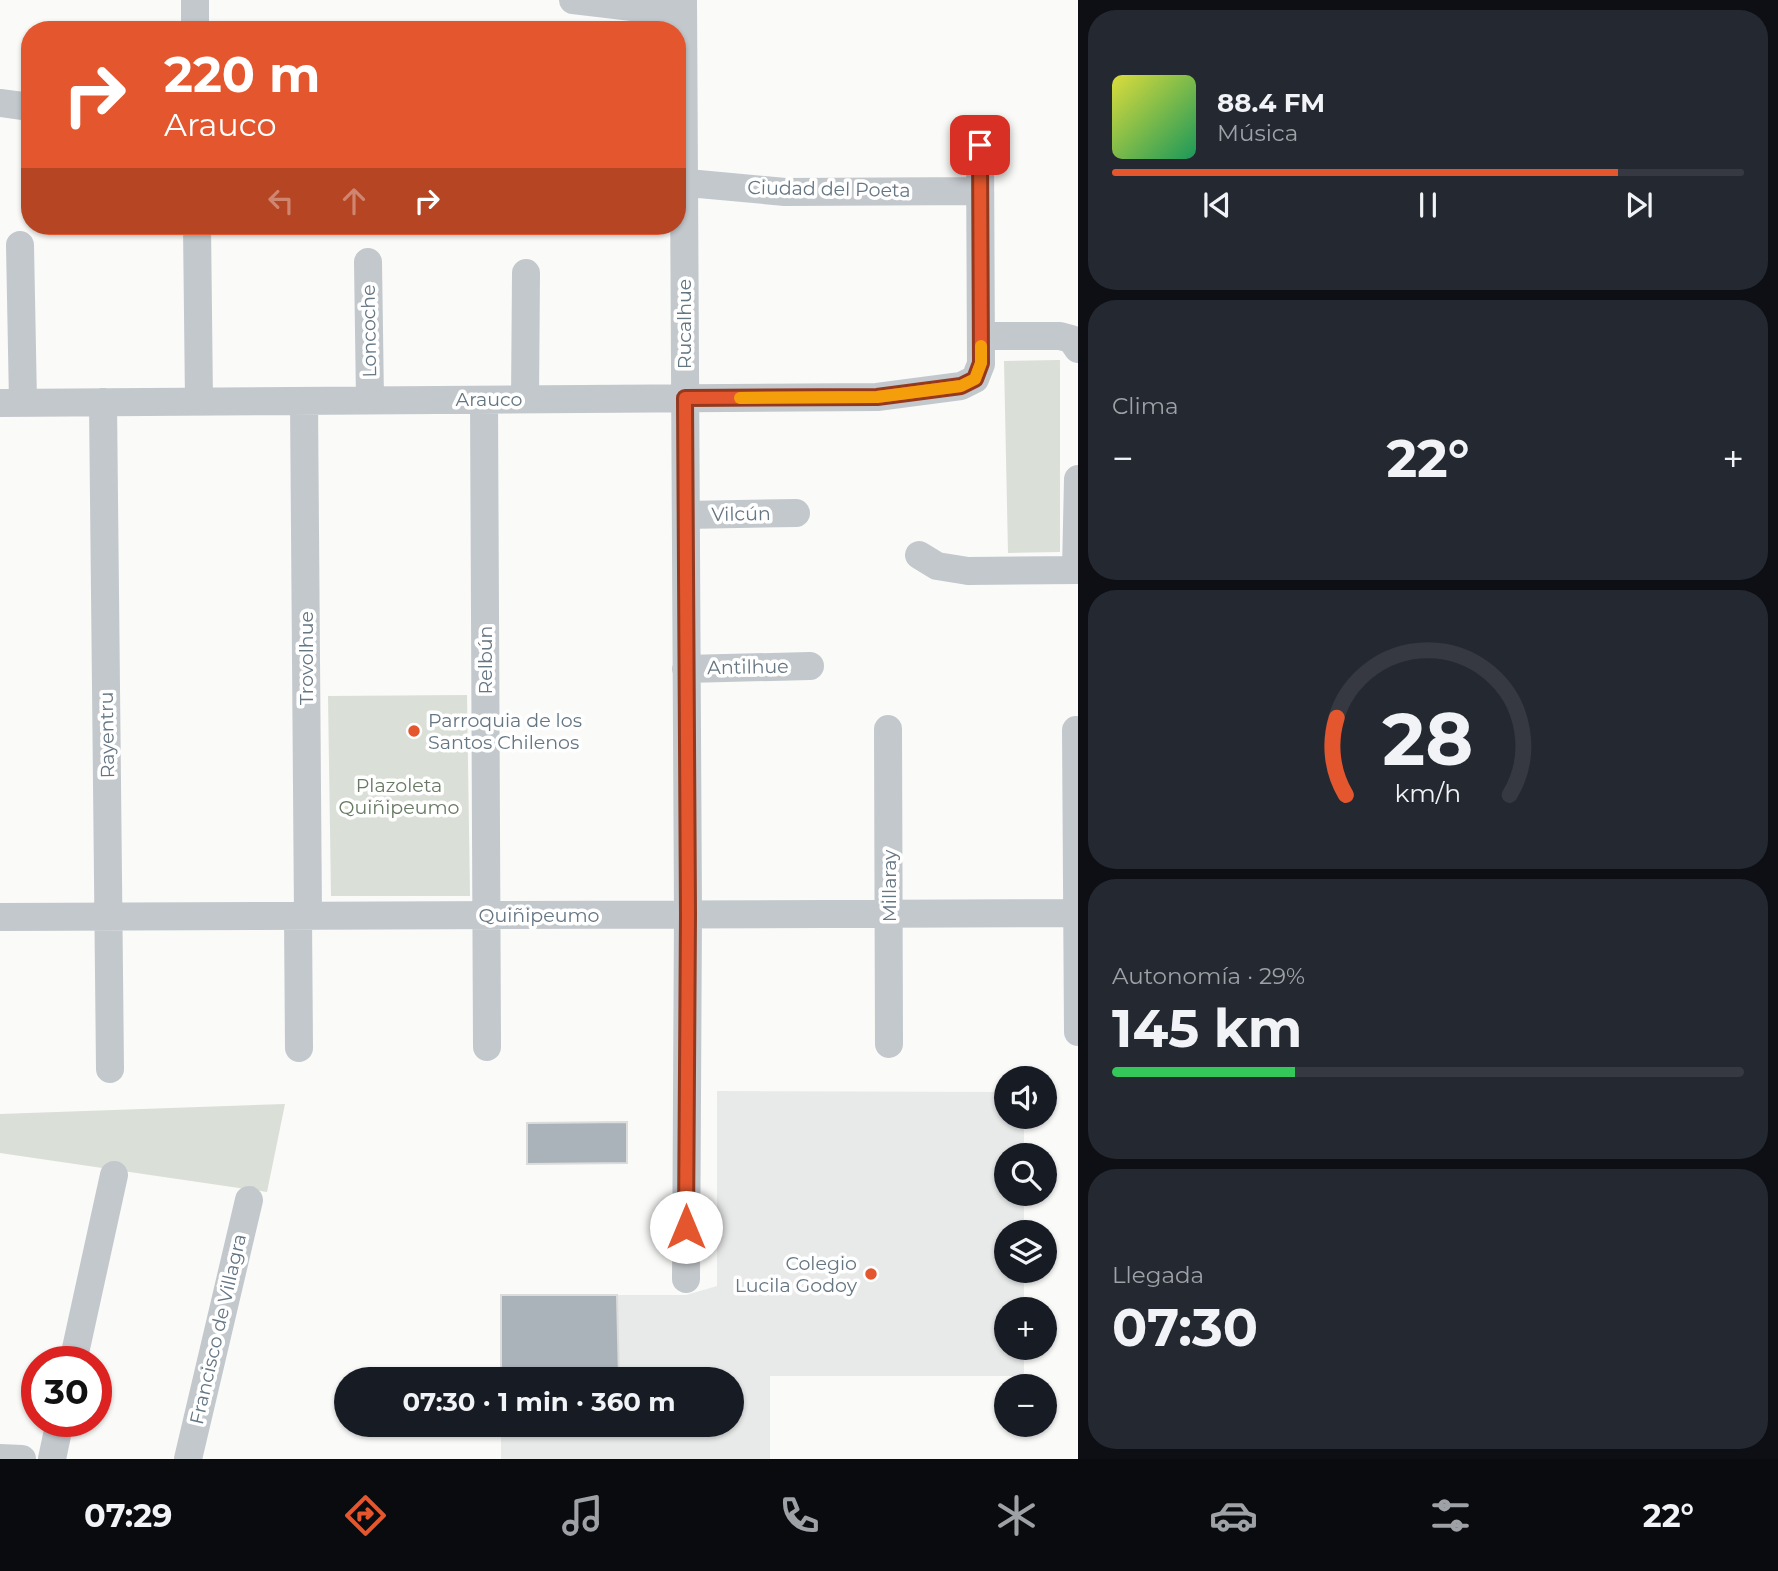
<!DOCTYPE html>
<html lang="es">
<head>
<meta charset="utf-8">
<style>
	:root { --surface:#171b24; --page:#242831; --text:#f1f3f6; --muted:#9ea1a6; --line:#363941; --accent:#e4572e }
	body { margin:0; font-family:Montserrat,sans-serif; background:var(--page); color:var(--text); height:100vh; display:flex; flex-direction:column; font-size:26px; white-space:nowrap }
	* { box-sizing:border-box; margin:0 }
	p { font-size:23px; color:var(--muted) }
	.icon { flex:none; width:38px; height:38px; fill:none; stroke:currentColor; stroke-width:2; stroke-linecap:round; stroke-linejoin:round }
	.map { position:relative; flex:1; overflow:hidden }
	.panel { display:flex; flex-direction:column; gap:10px; padding:10px; background:#0d0f14; width:700px }
	.panel>* { flex:none }
	.top-card { position:absolute; left:21px; top:21px; width:665px; height:214px; border-radius:28px; box-shadow:0 2px 5px #0004; background:#e4572e; color:#fff; overflow:hidden }
	.tools { position:absolute; left:994px; top:1066px; display:grid; gap:14px }
	.tools a { display:grid; place-items:center; width:63px; height:63px; border-radius:50%; background:var(--surface); box-shadow:0 2px 5px #0004; font-size:35px }
	.speed { position:absolute; left:21px; top:1346px; display:flex; gap:14px; font-size:35px; font-weight:700; text-align:center }
	.speed>* { display:grid; place-content:center; width:91px; height:91px; border-radius:50%; background:var(--surface); box-shadow:0 2px 5px #0004; line-height:1 }
	.speed .limit { border:10px solid #d22; background:#fff; color:#111 }
	.pin { position:absolute; display:grid; place-items:center; width:60px; height:60px; color:#fff; margin:-30px; border-radius:14px; box-shadow:0 4px 10px #0006 }
	.me { position:absolute; width:77px; margin:-38px; rotate:0deg; stroke-linejoin:round; filter:drop-shadow(0 0 5px #0008) }
	.turn { display:flex; align-items:center; gap:24px; height:147px; padding:0 28px; font-size:32px }
	.turn .icon { width:91px; height:91px; stroke-width:2.5 }
	.turn b { display:block; font-size:49px; line-height:60px }
	.lanes { display:flex; align-items:center; height:66px; padding:0 28px; background:#0003; justify-content:center; gap:35px; direction:ltr }
	.lanes .off { opacity:.35 }
	.big { font-size:52px; font-weight:700; line-height:1.1 }
	.panel .card { flex:1; display:flex; flex-direction:column; justify-content:center; gap:10px; min-width:0; padding:0 24px; border-radius:28px; background:var(--page) }
	.panel .dial { align-items:center; gap:0 }
	.dial svg { height:182px; overflow:visible; fill:none; stroke:var(--line); stroke-width:7; stroke-linecap:round; text-anchor:middle }
	.dial text { fill:var(--text); stroke:none }
	.song { display:flex; align-items:center; gap:21px }
	.cover { width:84px; height:84px; border-radius:10px; background:linear-gradient(135deg,hsl(60 70% 55%),hsl(150 70% 35%)) }
	.played { height:7px; border-radius:4px; background:linear-gradient(90deg,var(--accent) 80%,var(--line) 80%) }
	.keys { display:flex; justify-content:space-around; direction:ltr }
	.heat { display:flex; justify-content:space-between; align-items:center; font-size:38px; direction:ltr }
	.charge { height:10px; border-radius:5px; background:linear-gradient(90deg,#34c759 29%,var(--line) 0) }
	.trip { position:absolute; left:334px; top:1367px; width:410px; height:70px; border-radius:35px; background:var(--surface); box-shadow:0 2px 5px #0004; font-weight:700; line-height:70px; text-align:center }
	.dock { display:flex; height:112px; justify-content:space-around; align-items:center; background:#090b0e; color:var(--muted) }
	.dock .icon { width:49px; height:49px }
	.dock .selected { color:var(--accent) }
	.dock b { font-size:32px; color:var(--text) }
	main { display:flex; flex:1; min-height:0 }
	.map>svg:first-child { display:block }
	.built { fill:#e8e9e9 }
	.green { fill:#dadfd7 }
	.building { fill:#aab3b9; stroke:#dcdcda; stroke-width:2 }
	.lines { fill:none; stroke-linecap:round; stroke-linejoin:round }
	.minor { stroke:#c3c8cc; stroke-width:28 }
	.route-casing { stroke:#94391e; stroke-width:18 }
	.route { stroke:#e4572e; stroke-width:12 }
	.slow { stroke:#f59e0b; stroke-width:12 }
	.poi-dot { fill:#e4572e; stroke:#fff; stroke-width:2.5 }
	.labels { text-anchor:middle; dominant-baseline:central; stroke-width:7; stroke-linejoin:round; paint-order:stroke }
	.street-label { font-size:19px; fill:#657683; stroke:#fff }
	.poi-label { font-size:19px; fill:#657683; stroke:#fff; text-anchor:start }
	.park-label { font-size:19px; fill:#687a64; stroke:#fff }
</style>
</head>
<body>
<main>
<div class="map">
<svg width="1078" height="1459" viewBox="0 0 1078 1459">
	<rect width="100%" height="100%" fill="#fafaf8"/>
	<!-- built -->
	<path class="built" d="M717,1091L1006,1092V1116L1024,1117V1155H1006V1194H1024V1232H1006V1270L1024,1271V1309H1006V1348H1024V1376H770V1459H501V1425L732,1424V1379H501V1295H686L717,1286Z"/>
	<!-- green -->
	<path class="green" d="M1060,360V552L1008,553L1004,361Z
		M467,695L470,896H331L328,696Z
		M285,1104L267,1192L0,1153V1114Z"/>
	<!-- building -->
	<path class="building" d="M627,1122V1163L527,1164V1123Z
		M501,1295H617L619,1379H501Z"/>
	<g class="lines">
		<!-- minor -->
		<path class="minor" d="M195,0V30
			M573,0L683,13
			M683,0L688,914L686,1279
			M0,103L30,107
			M677,182L785,192L980,191
			M197,226L199,401
			M20,245L23,402
			M368,262L370,400
			M981,336H1060L1071,339L1078,349
			M525,399L526,273
			M484,400L487,1047
			M304,401L308,916
			M103,402L110,1069
			M0,403L877,397L961,386L975,379L981,364L980,145
			M686,515L796,513
			M919,555L937,566L968,571L1078,570
			M1076,570L1078,479
			M686,669L810,666
			M888,729L889,1044
			M1076,730L1078,1032
			M298,916L299,1048
			M0,917L1078,913
			M73,1362L114,1175
			M0,1458L22,1459
			M52,1459L60,1421
			M188,1459L249,1200"/>
	</g>
	<g class="lines">
		<defs>
			<path id="route" d="M686,1227L688,914L685,398L877,397L961,386L975,379L981,363L980,145"/>
		</defs>
		<!-- route casing -->
		<use href="#route" class="route-casing"/>
		<!-- route -->
		<use href="#route" class="route"/>
		<!-- slow -->
		<path class="slow" d="M740,398L877,397L961,386L975,379L981,363V346"/>
	</g>
	<!-- markers -->
	<g class="poi-dot">
		<circle cx="414" cy="731" r="7"/>
		<circle cx="871" cy="1274" r="7"/>
	</g>
	<g class="labels">
		<!-- street labels -->
		<g class="street-label">
			<text transform="translate(829 189) rotate(1)">Ciudad del Poeta</text>
			<text transform="translate(684 324) rotate(-90)">Rucalhue</text>
			<text transform="translate(369 331) rotate(-91)">Loncoche</text>
			<text x="489" y="399">Arauco</text>
			<text transform="translate(741 514) rotate(-1)">Vilcún</text>
			<text transform="translate(306 658) rotate(-90)">Trovolhue</text>
			<text transform="translate(485 660) rotate(-90)">Relbún</text>
			<text transform="translate(748 667) rotate(-1)">Antilhue</text>
			<text transform="translate(107 735) rotate(-91)">Rayentru</text>
			<text transform="translate(889 886) rotate(-90)">Millaray</text>
			<text x="539" y="915">Quiñipeumo</text>
			<text transform="translate(218 1329) rotate(-77)">Francisco de Villagra</text>
		</g>
		<!-- poi labels -->
		<g class="poi-label">
			<text x="428" y="720">Parroquia de los<tspan x="428" dy="22">Santos Chilenos</tspan></text>
			<text x="857" y="1263" text-anchor="end">Colegio<tspan x="857" dy="22">Lucila Godoy</tspan></text>
		</g>
		<!-- park labels -->
		<g class="park-label">
			<text x="399" y="785">Plazoleta<tspan x="399" dy="22">Quiñipeumo</tspan></text>
		</g>
	</g>
</svg>
<div class="tools">
<a><svg class="icon" aria-label="sound" viewBox="0 0 24 24"><path d="M4 9h4l5-4v14l-5-4H4zM17 9q2 3 0 6"/></svg></a>
<a><svg class="icon" aria-label="search" viewBox="0 0 24 24"><circle cx="10" cy="10" r="6"/><path d="M15 15l6 6"/></svg></a>
<a><svg class="icon" aria-label="layers" viewBox="0 0 24 24"><path d="M12 4l9 5-9 5-9-5zM3 14l9 5 9-5"/></svg></a>
<a>+</a>
<a>−</a>
</div>
<div class="speed"><div class="limit">30</div></div>
<div class="pin" style="left:980px;top:145px;background:#d93025"><svg class="icon" aria-label="arrive" viewBox="0 0 24 24"><path d="M6 21V4h12l-3 4 3 4H6"/></svg></div>
<svg class="me" style="left:686px;top:1227px" viewBox="-20 -20 40 40"><circle r="19" fill="#fff"/><path d="M0-13L10 11 0 6-10 11z" fill="#e4572e"/></svg>
<div class="trip">07:30 · 1 min · 360 m</div>
<div class="top-card">
<div class="turn"><svg class="icon" aria-label="right" viewBox="0 0 24 24"><path d="M7 20v-9h11M14 6l5 5-5 5"/></svg><div><b>220 m</b>Arauco</div></div>
<div class="lanes"><svg class="icon off" aria-label="left" viewBox="0 0 24 24"><path d="M17 20v-9H6M10 6l-5 5 5 5"/></svg><svg class="icon off" aria-label="ahead" viewBox="0 0 24 24"><path d="M12 20V5M6 11l6-6 6 6"/></svg><svg class="icon" aria-label="right" viewBox="0 0 24 24"><path d="M7 20v-9h11M14 6l5 5-5 5"/></svg></div>
</div>
</div>
<section class="panel">
<div class="card">
<div class="song"><i class="cover"></i><div><b>88.4 FM</b><p>Música</p></div></div>
<div class="played"></div>
<div class="keys"><svg class="icon" aria-label="previous" viewBox="0 0 24 24"><path d="M18 5L8 12l10 7zM5 5v14"/></svg><svg class="icon" aria-label="pause" viewBox="0 0 24 24"><path d="M8 5v14M16 5v14"/></svg><svg class="icon" aria-label="next" viewBox="0 0 24 24"><path d="M6 5l10 7-10 7zM19 5v14"/></svg></div>
</div>
<div class="card"><p>Clima</p>
<div class="heat"><a>−</a><b class="big">22°</b><a>+</a></div>
</div>
<div class="card dial"><svg viewBox="0 0 100 80">
<path d="M14 69A42 42 0 1 1 86 69"/>
<path d="M14 69A42 42 0 0 1 10 35" stroke="#e4572e"/>
<text x="50" y="56" font-size="32" font-weight="700">28</text>
<text x="50" y="72" font-size="11">km/h</text>
</svg></div>
<div class="card"><p>Autonomía · 29%</p><b class="big">145 km</b><div class="charge"></div></div>
<div class="card"><p>Llegada</p><b class="big">07:30</b></div>
</section>
</main>
<nav class="dock">
<b>07:29</b>
<svg class="icon selected" aria-label="directions" viewBox="0 0 24 24"><path d="M12 3l9 9-9 9-9-9zM9 14v-3h6M13 9l2 2-2 2"/></svg>
<svg class="icon" aria-label="music" viewBox="0 0 24 24"><path d="M9 18V5l10-2v13"/><circle cx="6" cy="18" r="3"/><circle cx="16" cy="16" r="3"/></svg>
<svg class="icon" aria-label="phone" viewBox="0 0 24 24"><path d="M5 4h4l2 5-3 2q2 4 5 5l2-3 5 2v4C11 20 4 13 5 4z"/></svg>
<svg class="icon" aria-label="climate" viewBox="0 0 24 24"><path d="M12 3v18M4 7l16 10M4 17L20 7"/></svg>
<svg class="icon" aria-label="car" viewBox="0 0 24 24"><path d="M5 17H2v-5l4-1 3-4h7l3 4 3 1v5h-3M9 17h6M6 11h13"/><circle cx="7" cy="17" r="2"/><circle cx="17" cy="17" r="2"/></svg>
<svg class="icon" aria-label="filters" viewBox="0 0 24 24"><path d="M4 7h16M4 17h16"/><circle cx="9" cy="7" r="2"/><circle cx="15" cy="17" r="2"/></svg>
<b>22°</b>
</nav>
</body>
</html>
